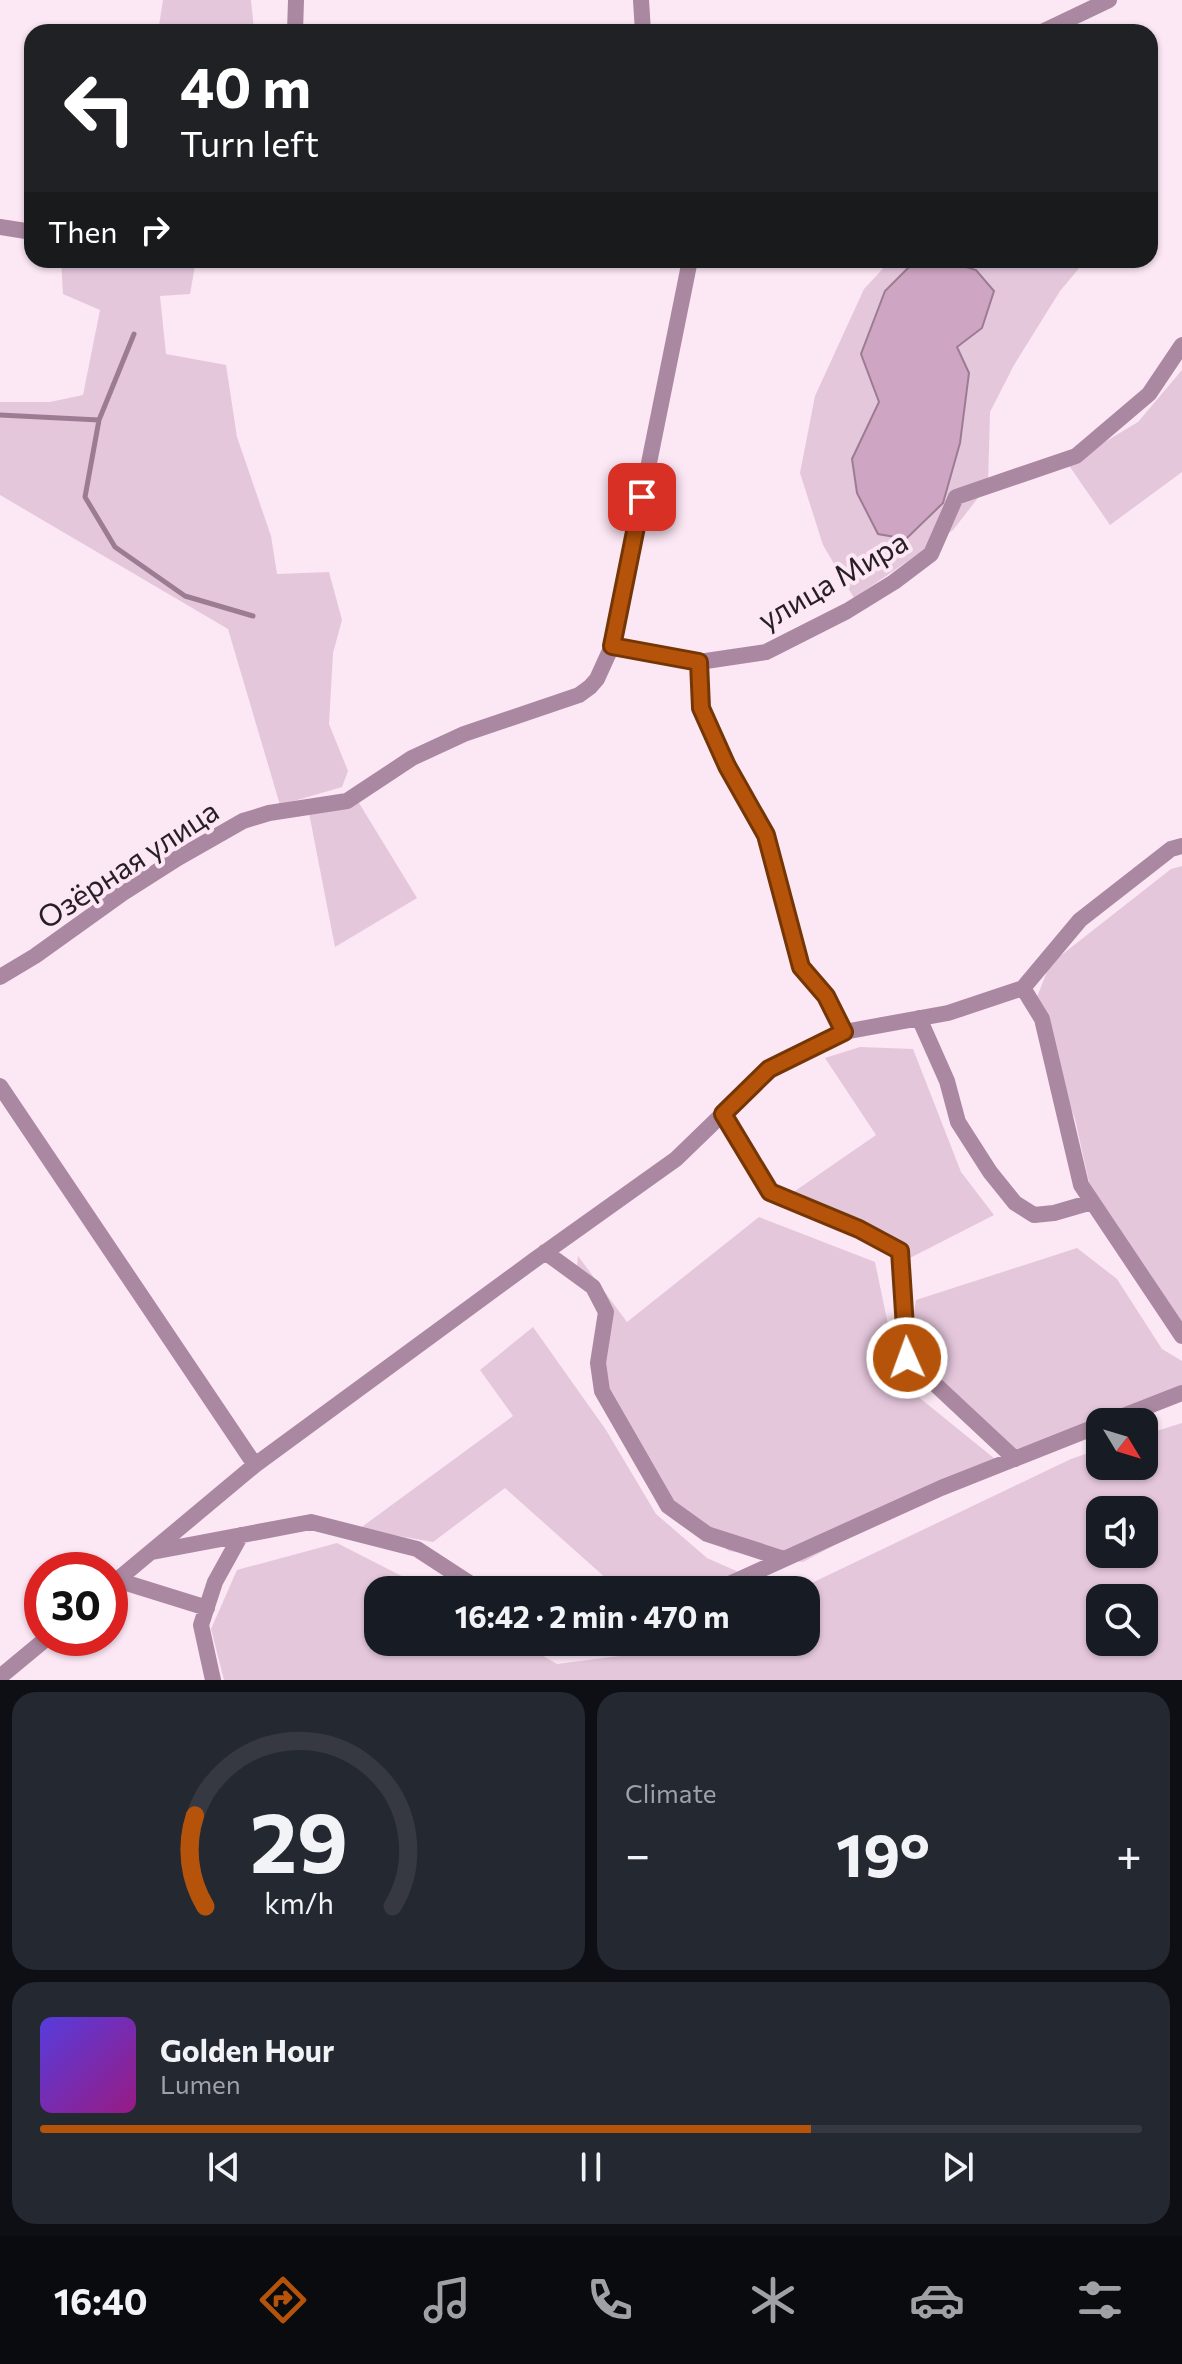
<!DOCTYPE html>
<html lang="en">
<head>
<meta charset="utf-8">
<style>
	:root { --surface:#171b24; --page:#242831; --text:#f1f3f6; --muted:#9ea1a6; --line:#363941; --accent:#b45309 }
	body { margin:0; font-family:Commissioner,sans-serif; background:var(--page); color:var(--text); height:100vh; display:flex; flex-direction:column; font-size:30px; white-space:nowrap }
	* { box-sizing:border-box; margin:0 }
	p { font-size:26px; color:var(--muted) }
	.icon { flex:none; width:44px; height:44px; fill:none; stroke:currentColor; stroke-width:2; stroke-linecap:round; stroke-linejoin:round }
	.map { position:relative; height:1680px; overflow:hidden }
	.side { display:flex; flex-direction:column; gap:12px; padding:12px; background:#0d0f14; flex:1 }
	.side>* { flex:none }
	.banner { position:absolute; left:24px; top:24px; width:1134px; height:244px; border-radius:24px; box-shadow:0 2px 6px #0004; background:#202124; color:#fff; overflow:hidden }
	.needle { width:52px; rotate:128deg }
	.buttons { position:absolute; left:1086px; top:1408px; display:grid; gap:16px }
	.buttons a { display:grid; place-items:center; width:72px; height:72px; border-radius:16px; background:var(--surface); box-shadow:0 2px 6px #0004; font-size:40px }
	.speed { position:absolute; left:24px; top:1552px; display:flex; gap:16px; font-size:40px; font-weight:700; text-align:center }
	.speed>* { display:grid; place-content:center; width:104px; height:104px; border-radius:50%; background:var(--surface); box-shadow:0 2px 6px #0004; line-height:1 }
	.speed .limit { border:12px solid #d22; background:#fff; color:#111 }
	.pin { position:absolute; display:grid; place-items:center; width:68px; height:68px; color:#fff; margin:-34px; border-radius:16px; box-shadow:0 4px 12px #0006 }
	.me { position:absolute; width:88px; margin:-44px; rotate:358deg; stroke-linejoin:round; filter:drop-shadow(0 0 6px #0008) }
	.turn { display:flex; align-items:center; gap:28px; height:168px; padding:0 24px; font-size:36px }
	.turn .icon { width:104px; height:104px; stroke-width:2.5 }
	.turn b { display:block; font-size:56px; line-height:68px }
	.then { display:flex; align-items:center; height:76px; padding:0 24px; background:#0003; gap:16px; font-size:30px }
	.big { font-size:60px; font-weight:700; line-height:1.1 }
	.side .card { flex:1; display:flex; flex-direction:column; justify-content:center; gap:12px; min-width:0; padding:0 28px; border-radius:24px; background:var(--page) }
	.side .dial { align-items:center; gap:0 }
	.dial svg { height:208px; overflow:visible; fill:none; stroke:var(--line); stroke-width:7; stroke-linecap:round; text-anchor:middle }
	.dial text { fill:var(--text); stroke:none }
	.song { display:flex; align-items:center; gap:24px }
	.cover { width:96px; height:96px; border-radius:12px; background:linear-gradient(135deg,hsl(250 70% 55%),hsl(310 70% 35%)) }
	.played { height:8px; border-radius:4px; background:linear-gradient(90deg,var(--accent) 70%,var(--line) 70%) }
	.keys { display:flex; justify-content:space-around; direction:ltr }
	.heat { display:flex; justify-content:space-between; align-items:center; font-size:44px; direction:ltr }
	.side .tiles { flex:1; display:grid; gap:12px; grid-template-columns:1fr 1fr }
	.card:last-child { grid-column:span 2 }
	.trip { position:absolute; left:364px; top:1576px; width:456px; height:80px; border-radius:24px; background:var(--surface); box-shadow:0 2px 6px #0004; font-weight:700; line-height:80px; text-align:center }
	.tab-bar { display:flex; height:128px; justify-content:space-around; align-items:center; background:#090b0e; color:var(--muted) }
	.tab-bar .icon { width:56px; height:56px }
	.tab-bar .on { color:var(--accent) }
	.tab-bar b { font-size:36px; color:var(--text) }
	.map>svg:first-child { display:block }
	.green { fill:#e5c7dc; fill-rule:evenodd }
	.water { fill:#cea5c2; stroke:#9c7c93; stroke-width:2 }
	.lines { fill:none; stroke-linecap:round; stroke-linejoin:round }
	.stream { stroke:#9c7c93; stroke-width:5 }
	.minor { stroke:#ab88a1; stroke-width:16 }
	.route-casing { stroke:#753606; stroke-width:20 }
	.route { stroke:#b45309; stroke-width:14 }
	.labels { text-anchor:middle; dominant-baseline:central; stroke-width:8; stroke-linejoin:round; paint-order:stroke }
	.street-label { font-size:30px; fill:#281e25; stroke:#fce7f5 }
</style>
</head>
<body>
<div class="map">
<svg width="1182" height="1680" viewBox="0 0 1182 1680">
	<rect width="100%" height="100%" fill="#fce7f5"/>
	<!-- green -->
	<path class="green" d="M163,0H251L254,30L277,32H158Z
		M61,260H196L190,294L160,296L166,354L226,365L237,437L271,536L277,574L329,572L342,620L333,653L329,724L348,771L342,787L280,805L228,629L0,495V402H50L83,395L100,310L63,294Z
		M891,260H916L885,291L861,354L879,402L852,460L957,347L982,328L976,270L943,260H1086L1060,291L1014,365L990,412L988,485L953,530L854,598L823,545L800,473L815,396L864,289Z
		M1182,370V472L1110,525L1068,464L1138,422Z
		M359,803L417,898L335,947L309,813Z
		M1182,866V1335L1092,1196L1075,1119L1033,1007L1050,964L1171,869Z
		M860,1047L913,1049L961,1172L994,1215L906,1260L782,1200L876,1135L825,1058Z
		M759,1217L875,1262L900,1382L995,1459L803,1562L729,1551L666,1503L599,1395L608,1327L576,1274L578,1256L627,1322Z
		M1077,1248L1117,1279L1162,1349L1182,1361V1394L1015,1454L908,1348L916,1300Z
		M533,1327L606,1430L656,1514L707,1558L759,1581L733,1590H592L608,1580L505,1488L433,1542L359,1529L513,1416L480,1370Z
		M1182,1423V1680H224L211,1629L237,1570L337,1543L429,1590H378V1642H519L557,1664L674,1649L689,1642H806V1590H797L1071,1459L1100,1449V1466H1144V1435ZM1100,1510H1144V1554H1100ZM1100,1598H1144V1642H1100Z"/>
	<!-- water -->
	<path class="water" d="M916,260H943L976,270L994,291L982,328L957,347L969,373L960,443L943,503L906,539L878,534L857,493L852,459L879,402L861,354L885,291Z"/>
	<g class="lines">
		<!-- stream -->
		<path class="stream" d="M0,415L99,420L134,334
			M99,420L85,497L115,547L185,596L253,616"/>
		<!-- minor -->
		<path class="minor" d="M641,0L643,32
			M295,32L296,0
			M1042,32L1109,0
			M0,227L32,232
			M612,646L699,662L766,652L847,611L894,582L931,554L956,497L1076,456L1149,394L1182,345
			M699,662L701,708L727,766L766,835L801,967L826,996L844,1032
			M0,977L35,956L123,893L178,858L243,821L269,813L347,801L412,758L464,734L579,695L590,687L597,679L612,646L690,260
			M1023,988L1042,1019L1081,1185L1182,1336
			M919,1018L947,1081L958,1122L990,1172L1015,1203L1034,1215L1054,1213L1092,1202
			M0,1086L255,1465
			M723,1114L770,1192L859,1229L900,1251L907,1358L1015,1459
			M545,1252L593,1287L606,1312L598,1363L602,1391L668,1506L707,1534L784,1559
			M1108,1422L1182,1393
			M152,1552L311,1522L417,1549L480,1590
			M117,1580L207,1608
			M110,1586L255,1465L533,1261L676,1159L769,1069L844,1032L948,1013L1023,988L1080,920L1171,849L1182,846
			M716,1590L941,1488L1100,1425
			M0,1677L47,1638
			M213,1680L201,1625L215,1582L241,1535"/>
	</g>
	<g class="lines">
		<defs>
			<path id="route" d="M642,497L612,646L699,662L701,708L727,766L766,835L801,967L826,996L844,1032L769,1069L723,1114L770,1192L859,1229L900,1251L907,1358"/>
		</defs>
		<!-- route casing -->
		<use href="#route" class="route-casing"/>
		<!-- route -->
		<use href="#route" class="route"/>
	</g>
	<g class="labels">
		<!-- street labels -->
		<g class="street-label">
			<text transform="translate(832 579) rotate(-30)">улица Мира</text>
			<text transform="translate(127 863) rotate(-33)">Озёрная улица</text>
		</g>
	</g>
</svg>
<div class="buttons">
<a><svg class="needle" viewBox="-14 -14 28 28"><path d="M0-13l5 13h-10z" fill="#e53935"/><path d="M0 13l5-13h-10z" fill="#9ea1a6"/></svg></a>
<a><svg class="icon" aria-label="sound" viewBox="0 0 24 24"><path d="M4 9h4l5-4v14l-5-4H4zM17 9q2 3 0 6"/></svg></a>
<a><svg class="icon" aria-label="search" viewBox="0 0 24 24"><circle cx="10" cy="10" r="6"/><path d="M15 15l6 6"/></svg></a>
</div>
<div class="speed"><div class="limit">30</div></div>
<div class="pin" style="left:642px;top:497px;background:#d93025"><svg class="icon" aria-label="arrive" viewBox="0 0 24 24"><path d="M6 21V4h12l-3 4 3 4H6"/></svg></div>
<svg class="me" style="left:907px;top:1358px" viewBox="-20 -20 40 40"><circle r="17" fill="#b45309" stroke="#fff" stroke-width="3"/><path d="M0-11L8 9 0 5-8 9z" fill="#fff"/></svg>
<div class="trip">16:42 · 2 min · 470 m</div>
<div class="banner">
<div class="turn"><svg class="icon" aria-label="left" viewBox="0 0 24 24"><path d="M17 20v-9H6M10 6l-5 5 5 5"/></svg><div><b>40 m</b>Turn left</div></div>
<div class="then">Then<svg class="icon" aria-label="right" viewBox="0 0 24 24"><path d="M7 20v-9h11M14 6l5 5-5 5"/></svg></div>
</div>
</div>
<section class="side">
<div class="tiles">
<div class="card dial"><svg viewBox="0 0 100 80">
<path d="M14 69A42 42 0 1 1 86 69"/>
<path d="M14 69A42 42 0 0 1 10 34" stroke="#b45309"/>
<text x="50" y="56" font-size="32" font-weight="700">29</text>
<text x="50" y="72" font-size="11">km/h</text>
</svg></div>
<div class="card"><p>Climate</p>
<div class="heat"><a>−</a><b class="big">19°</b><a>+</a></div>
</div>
<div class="card">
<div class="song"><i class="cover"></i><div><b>Golden Hour</b><p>Lumen</p></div></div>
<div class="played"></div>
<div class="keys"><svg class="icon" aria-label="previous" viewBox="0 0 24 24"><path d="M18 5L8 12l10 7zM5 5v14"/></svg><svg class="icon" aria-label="pause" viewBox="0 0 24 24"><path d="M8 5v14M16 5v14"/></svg><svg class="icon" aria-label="next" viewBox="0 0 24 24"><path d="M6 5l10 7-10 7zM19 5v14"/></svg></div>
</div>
</div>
</section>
<nav class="tab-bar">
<b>16:40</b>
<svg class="icon on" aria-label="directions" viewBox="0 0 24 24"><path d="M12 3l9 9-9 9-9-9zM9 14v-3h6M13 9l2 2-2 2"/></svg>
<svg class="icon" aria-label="music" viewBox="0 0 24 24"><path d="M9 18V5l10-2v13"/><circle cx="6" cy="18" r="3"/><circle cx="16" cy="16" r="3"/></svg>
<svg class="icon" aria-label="phone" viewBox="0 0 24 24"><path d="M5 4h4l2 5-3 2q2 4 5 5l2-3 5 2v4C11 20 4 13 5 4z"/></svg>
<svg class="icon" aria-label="climate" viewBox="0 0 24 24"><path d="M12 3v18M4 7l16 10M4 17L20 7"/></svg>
<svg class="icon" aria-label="car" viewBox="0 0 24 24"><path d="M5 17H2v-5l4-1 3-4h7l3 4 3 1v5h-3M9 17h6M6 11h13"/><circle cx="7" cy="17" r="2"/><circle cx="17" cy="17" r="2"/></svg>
<svg class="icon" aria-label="filters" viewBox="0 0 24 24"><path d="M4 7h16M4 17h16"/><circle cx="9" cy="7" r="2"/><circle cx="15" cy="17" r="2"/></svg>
</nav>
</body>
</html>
